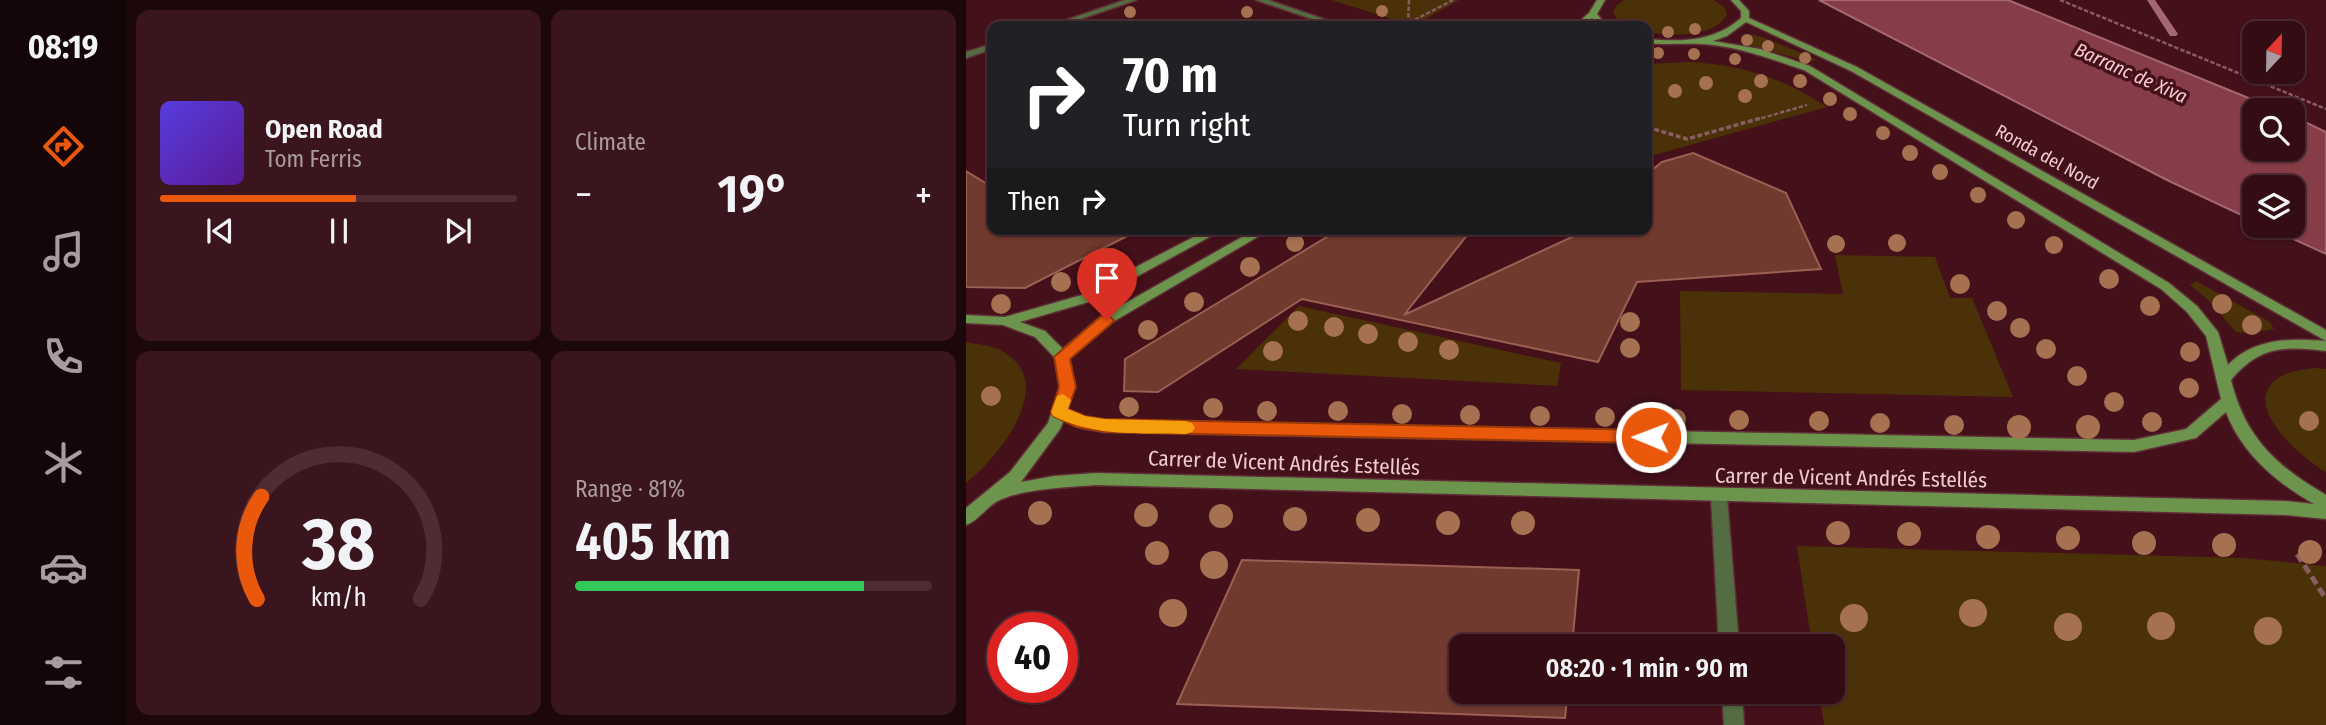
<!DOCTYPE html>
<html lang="en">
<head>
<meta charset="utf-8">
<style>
	:root { --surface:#330c14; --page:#3b151d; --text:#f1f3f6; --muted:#a99ba0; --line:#4e2c34; --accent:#ea580c }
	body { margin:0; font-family:"Fira Sans Condensed",sans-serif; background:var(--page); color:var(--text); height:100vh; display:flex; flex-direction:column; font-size:26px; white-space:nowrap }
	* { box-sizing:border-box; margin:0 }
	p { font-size:23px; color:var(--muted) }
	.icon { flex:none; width:38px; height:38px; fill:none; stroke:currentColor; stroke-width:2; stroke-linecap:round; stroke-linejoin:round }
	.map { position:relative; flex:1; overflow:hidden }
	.sheet { display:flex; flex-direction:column; gap:10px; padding:10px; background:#1c070b; width:840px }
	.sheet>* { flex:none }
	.top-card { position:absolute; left:21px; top:21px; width:665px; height:214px; border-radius:14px; box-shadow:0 2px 5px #0004,0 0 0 2px var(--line); background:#202124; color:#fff; overflow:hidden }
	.needle { width:46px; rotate:22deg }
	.tools { position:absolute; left:1276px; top:21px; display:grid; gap:14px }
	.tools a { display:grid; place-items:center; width:63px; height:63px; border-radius:14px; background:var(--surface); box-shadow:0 2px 5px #0004,0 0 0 2px var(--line); font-size:35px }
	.speed { position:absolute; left:21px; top:612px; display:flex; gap:14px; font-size:35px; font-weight:700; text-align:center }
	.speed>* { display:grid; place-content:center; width:91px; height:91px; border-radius:50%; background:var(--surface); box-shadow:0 2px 5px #0004,0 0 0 2px var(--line); line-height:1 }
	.speed .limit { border:10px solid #d22; background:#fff; color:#111 }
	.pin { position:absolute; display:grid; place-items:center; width:60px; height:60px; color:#fff; margin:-72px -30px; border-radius:50% 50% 50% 0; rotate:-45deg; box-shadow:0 0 7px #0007 }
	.pin .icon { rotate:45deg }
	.me { position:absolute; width:77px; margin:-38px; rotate:271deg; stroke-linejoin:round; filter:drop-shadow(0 0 5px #0008) }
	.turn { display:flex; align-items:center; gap:24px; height:147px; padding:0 21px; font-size:32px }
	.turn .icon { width:91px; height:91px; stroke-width:2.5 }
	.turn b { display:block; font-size:49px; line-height:60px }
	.then { display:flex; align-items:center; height:66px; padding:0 21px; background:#0003; gap:14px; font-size:26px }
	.big { font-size:52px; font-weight:600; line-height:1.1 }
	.sheet .widget { flex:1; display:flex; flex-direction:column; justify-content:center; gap:10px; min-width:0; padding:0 24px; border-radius:14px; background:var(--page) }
	.sheet .dial { align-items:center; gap:0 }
	.dial svg { height:182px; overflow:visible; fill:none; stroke:var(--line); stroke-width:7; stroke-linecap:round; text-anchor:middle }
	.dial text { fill:var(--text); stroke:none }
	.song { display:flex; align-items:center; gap:21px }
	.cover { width:84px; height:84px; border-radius:10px; background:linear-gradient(135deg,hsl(250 70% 55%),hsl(270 70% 35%)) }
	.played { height:7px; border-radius:4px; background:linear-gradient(90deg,var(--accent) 55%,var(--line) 55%) }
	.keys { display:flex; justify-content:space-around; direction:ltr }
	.heat { display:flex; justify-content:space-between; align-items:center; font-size:38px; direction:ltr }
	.charge { height:10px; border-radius:5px; background:linear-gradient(90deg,#34c759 81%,var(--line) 0) }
	.sheet .tiles { flex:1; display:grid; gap:10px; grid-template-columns:repeat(2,1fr) }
	.trip { position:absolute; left:483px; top:634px; width:396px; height:70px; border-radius:14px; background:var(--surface); box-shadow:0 2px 5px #0004,0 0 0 2px var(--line); font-weight:600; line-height:70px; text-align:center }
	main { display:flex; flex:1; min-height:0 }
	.tab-bar { display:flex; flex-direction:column; width:126px; justify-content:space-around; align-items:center; background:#140508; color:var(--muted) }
	.tab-bar .icon { width:49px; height:49px }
	.tab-bar .active { color:var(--accent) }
	.tab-bar b { font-size:32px; color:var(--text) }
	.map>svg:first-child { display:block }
	.green { fill:#4b3108 }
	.water { fill:#873d48; stroke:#a66870; stroke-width:2 }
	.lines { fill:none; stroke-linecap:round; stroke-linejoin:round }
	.stream { fill:#a66870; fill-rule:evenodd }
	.building { fill:#703a2e; stroke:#9a6053; stroke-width:2 }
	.street-casing { stroke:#5f2e37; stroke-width:3 }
	.secondary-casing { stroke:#5f2e37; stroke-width:3 }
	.path-far2 { stroke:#895c63; stroke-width:2.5; stroke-dasharray:4.5 2; stroke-linecap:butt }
	.path-far1 { stroke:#895c63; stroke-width:3.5; stroke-dasharray:5 2.5; stroke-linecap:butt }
	.path { stroke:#895c63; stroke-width:5; stroke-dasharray:9 4.5; stroke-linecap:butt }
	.street { fill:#536c41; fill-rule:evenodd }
	.secondary { fill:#6c944d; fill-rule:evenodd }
	.tree { fill:#a57150 }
	.route { fill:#ea580c; stroke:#983908; stroke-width:2 }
	.slow { fill:#f59e0b }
	.labels { text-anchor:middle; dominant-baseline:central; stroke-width:7; stroke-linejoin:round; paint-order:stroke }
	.far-street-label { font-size:18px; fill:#efccce; stroke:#44101a }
	.far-water-label { font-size:19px; font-style:italic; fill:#f8cacd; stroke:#44101a }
	.street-label { font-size:21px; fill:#efccce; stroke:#44101a }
</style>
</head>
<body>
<main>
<nav class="tab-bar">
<b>08:19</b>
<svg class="icon active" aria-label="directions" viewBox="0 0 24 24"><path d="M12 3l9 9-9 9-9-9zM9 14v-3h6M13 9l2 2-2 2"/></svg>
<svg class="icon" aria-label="music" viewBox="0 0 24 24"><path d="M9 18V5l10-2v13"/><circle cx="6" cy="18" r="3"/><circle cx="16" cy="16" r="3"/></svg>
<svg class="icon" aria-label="phone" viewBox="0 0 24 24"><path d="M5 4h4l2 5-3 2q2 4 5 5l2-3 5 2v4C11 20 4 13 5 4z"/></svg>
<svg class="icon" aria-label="climate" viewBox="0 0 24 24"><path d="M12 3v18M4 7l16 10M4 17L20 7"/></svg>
<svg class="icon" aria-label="car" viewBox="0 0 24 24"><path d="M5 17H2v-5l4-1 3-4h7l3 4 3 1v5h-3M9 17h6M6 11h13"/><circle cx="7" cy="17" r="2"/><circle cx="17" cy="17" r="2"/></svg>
<svg class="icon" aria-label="filters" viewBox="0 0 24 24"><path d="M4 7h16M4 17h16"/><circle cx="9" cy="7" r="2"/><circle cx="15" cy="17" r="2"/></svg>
</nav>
<section class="sheet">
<div class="tiles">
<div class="widget">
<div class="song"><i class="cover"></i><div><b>Open Road</b><p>Tom Ferris</p></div></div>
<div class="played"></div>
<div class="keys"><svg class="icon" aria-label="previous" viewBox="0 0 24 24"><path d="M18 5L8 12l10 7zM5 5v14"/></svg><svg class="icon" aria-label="pause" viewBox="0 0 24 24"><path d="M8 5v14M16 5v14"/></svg><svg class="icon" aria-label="next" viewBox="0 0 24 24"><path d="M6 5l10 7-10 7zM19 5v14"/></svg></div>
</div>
<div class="widget"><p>Climate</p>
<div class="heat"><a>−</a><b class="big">19°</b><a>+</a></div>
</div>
<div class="widget dial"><svg viewBox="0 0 100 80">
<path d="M14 69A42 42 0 1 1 86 69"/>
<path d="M14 69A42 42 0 0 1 16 24" stroke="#ea580c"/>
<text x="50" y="56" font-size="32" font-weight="700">38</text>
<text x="50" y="72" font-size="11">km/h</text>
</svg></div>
<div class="widget"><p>Range · 81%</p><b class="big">405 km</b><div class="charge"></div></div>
</div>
</section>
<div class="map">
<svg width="1360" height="725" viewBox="0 0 1360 725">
	<rect width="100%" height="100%" fill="#44101a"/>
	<!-- green -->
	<path class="green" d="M366,0H493L447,26Z
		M658,0H748L758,7L761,14C748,39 704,36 681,32V26C666,26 655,28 647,13L650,6Z
		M784,34L799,38L850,59L844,62L773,42Z
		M722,62C774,64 817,78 861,107L681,157V64Z
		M869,255L969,257L984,298H1006L1047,397L715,390L714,291L877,294Z
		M1230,281L1304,322L1308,329L1282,333L1270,332L1241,299L1224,285Z
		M333,306L595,363L591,386L270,369Z
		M0,342C10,344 23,345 32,349C96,379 34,456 0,483Z
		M1349,368L1360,369V472C1338,459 1279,412 1307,382C1318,371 1336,370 1349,368Z
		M831,546L1277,558L1360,566V725H858L853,691H866V646H846Z"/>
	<!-- water -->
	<path class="water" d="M853,0H1042L1312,110H1288V149H1326L1327,116L1360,132V254L1299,226H1326V187H1288V221L1201,180Z"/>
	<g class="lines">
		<!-- stream -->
		<path class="stream" d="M1181,0H1189L1212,34L1210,36H1204Z"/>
	</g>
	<!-- building -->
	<path class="building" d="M727,153L820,193L855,269L671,282L632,362L336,299L192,392L158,391L159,359L374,229H506L438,315L623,229H681V174L696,162Z
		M0,171L26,187V229H175L59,288L0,287Z
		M276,560L613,570L606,646H495V691H602L599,718L211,704Z"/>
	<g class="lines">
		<defs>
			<path id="street" d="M159,0H170L94,26H83Z
				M290,0H302L378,26H367Z
				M26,44V49L0,58V52Z
				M753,489L759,491L761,496L773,646H753L745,496L747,491Z
				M756,691H776L778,725H758Z"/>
			<path id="secondary" d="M631,0H639L631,14L641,26H633L626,18L617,26H608L623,13Z
				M765,0H773L783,11V18L891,67L1360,330V341L885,71L780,22L761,36L747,41L794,49L844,66L1203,283L1231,306L1252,332L1262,365C1288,338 1325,338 1360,341V351C1319,346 1293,346 1265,380C1279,437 1310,466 1360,495V519L1319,515L130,485C104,487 59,489 36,499C22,504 14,520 0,525V508L44,472L82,423L94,387L89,358L69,337L37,325L0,323V315L39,317L116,295L243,229H258L126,301L54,322L79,331L97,349L135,317L290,229H305L145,323L103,358L108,387L101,409L119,417L138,420L1168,440L1220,429L1255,399L1240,336L1221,312L1195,289L838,70C805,59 771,46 736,44C718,43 699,45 681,43V39C715,42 748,42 775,18V11ZM1260,412C1276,454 1310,482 1348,504L1319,501L130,473L88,476L55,482L94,429L98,420L116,428L138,432L1168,452L1230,438Z"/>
		</defs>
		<!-- street casing -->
		<use href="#street" class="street-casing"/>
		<!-- secondary casing -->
		<use href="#secondary" class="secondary-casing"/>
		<!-- path-far2 -->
		<path class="path-far2" d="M1094,0L1360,109
			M442,24L443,0
			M437,26L487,0
			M789,120L841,105"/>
		<!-- path-far1 -->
		<path class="path-far1" d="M681,127L721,139L795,118"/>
		<!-- path -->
		<path class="path" d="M1331,554L1360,599"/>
		<!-- street -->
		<use href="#street" class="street"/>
		<!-- secondary -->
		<use href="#secondary" class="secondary"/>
	</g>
	<!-- trees -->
	<g class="tree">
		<circle cx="416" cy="11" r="6"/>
		<circle cx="164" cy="12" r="6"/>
		<circle cx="281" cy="12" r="6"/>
		<circle cx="729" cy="29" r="6"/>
		<circle cx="702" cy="32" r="6"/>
		<circle cx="781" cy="40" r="6"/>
		<circle cx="802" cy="46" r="6"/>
		<circle cx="692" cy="53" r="6"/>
		<circle cx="728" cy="54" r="6"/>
		<circle cx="839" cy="58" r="6"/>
		<circle cx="769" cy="59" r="6"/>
		<circle cx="795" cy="81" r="7"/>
		<circle cx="834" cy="81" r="7"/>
		<circle cx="740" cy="83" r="7"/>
		<circle cx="709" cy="91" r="7"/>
		<circle cx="779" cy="96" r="7"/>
		<circle cx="864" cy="99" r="7"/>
		<circle cx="884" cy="114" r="7"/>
		<circle cx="917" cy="133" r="7"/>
		<circle cx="944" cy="153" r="8"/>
		<circle cx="974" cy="172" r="8"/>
		<circle cx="1012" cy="195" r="8"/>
		<circle cx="1050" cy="220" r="9"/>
		<circle cx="329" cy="243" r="9"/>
		<circle cx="931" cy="243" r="9"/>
		<circle cx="870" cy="244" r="9"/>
		<circle cx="1088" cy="245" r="9"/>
		<circle cx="146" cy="257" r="9"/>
		<circle cx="284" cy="267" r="10"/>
		<circle cx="1143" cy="279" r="10"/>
		<circle cx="95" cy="282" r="10"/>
		<circle cx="994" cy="284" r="10"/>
		<circle cx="228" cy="302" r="10"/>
		<circle cx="35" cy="304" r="10"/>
		<circle cx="1256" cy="304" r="10"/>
		<circle cx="1184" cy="306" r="10"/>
		<circle cx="1031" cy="311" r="10"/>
		<circle cx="332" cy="321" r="10"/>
		<circle cx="664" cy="322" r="10"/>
		<circle cx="1286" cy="325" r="10"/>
		<circle cx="368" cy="327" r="10"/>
		<circle cx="1054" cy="328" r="10"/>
		<circle cx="182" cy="330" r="10"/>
		<circle cx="402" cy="334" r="10"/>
		<circle cx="442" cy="342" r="10"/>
		<circle cx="664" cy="348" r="10"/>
		<circle cx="1080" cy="349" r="10"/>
		<circle cx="483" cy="350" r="10"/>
		<circle cx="307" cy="351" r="10"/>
		<circle cx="1224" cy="352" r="10"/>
		<circle cx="1111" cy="376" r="10"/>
		<circle cx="1223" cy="388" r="10"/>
		<circle cx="25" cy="396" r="10"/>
		<circle cx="1148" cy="402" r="10"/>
		<circle cx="163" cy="407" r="10"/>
		<circle cx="247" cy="408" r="10"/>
		<circle cx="301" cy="411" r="10"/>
		<circle cx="372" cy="411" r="10"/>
		<circle cx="436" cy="414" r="10"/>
		<circle cx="504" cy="415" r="10"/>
		<circle cx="574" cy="416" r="10"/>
		<circle cx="639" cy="417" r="10"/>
		<circle cx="710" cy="419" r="10"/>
		<circle cx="773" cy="420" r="10"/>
		<circle cx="853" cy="421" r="10"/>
		<circle cx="1343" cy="421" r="10"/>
		<circle cx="1186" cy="422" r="10"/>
		<circle cx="914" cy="423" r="10"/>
		<circle cx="988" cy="425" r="10"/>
		<circle cx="1053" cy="427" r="12"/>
		<circle cx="1122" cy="427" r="12"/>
		<circle cx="74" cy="513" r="12"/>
		<circle cx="180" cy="515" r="12"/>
		<circle cx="255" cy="516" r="12"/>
		<circle cx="329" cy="519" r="12"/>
		<circle cx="402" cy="520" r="12"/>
		<circle cx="482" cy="523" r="12"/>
		<circle cx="557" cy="523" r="12"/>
		<circle cx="872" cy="533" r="12"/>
		<circle cx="943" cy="534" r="12"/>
		<circle cx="1022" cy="537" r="12"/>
		<circle cx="1102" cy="538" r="12"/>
		<circle cx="1178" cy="543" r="12"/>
		<circle cx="1258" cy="545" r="12"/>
		<circle cx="1344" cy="552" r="12"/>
		<circle cx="191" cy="553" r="12"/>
		<circle cx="248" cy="565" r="14"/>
		<circle cx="207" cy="613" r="14"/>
		<circle cx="1007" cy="613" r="14"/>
		<circle cx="888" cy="618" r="14"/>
		<circle cx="1195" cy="626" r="14"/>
		<circle cx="1102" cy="627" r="14"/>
		<circle cx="1302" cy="631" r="14"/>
	</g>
	<!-- route -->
	<path class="route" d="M141,315L148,320L146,323L104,359L110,387L102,409L119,416L138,419L685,430L691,432L693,437L691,441L685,443L138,432L110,427L87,416L85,412L93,387L88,357L135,316Z"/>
	<!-- slow -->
	<path class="slow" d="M97,394L105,400L102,409L119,416L138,419L220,421L226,423L229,428L226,432L220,434C173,433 131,437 87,416L85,412L91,396Z"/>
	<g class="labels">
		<!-- far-street labels -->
		<g class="far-street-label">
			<text transform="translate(1081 157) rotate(29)">Ronda del Nord</text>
		</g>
		<!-- far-water labels -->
		<g class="far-water-label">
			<text transform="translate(1165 73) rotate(24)">Barranc de Xiva</text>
		</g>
		<!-- street labels -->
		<g class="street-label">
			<text transform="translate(318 463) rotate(2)">Carrer de Vicent Andrés Estellés</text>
			<text transform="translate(885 478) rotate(1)">Carrer de Vicent Andrés Estellés</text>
		</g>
	</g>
</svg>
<div class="tools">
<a><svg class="needle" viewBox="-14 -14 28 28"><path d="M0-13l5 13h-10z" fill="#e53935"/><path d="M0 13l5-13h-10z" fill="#a99ba0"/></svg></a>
<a><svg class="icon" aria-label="search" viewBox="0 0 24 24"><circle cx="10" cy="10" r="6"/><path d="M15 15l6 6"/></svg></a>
<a><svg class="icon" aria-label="layers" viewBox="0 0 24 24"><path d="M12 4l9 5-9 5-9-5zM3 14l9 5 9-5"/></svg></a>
</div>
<div class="speed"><div class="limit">40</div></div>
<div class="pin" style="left:141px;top:320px;background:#d93025"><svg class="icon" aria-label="arrive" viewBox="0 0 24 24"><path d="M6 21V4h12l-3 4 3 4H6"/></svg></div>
<svg class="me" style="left:685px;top:437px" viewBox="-20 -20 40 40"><circle r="17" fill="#ea580c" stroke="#fff" stroke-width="3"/><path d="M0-11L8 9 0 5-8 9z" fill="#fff"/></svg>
<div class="trip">08:20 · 1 min · 90 m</div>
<div class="top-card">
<div class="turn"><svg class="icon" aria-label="right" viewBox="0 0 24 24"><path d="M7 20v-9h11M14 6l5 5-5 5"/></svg><div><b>70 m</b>Turn right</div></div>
<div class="then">Then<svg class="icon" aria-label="right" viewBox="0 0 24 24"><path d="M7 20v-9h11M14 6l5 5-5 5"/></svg></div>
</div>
</div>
</main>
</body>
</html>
